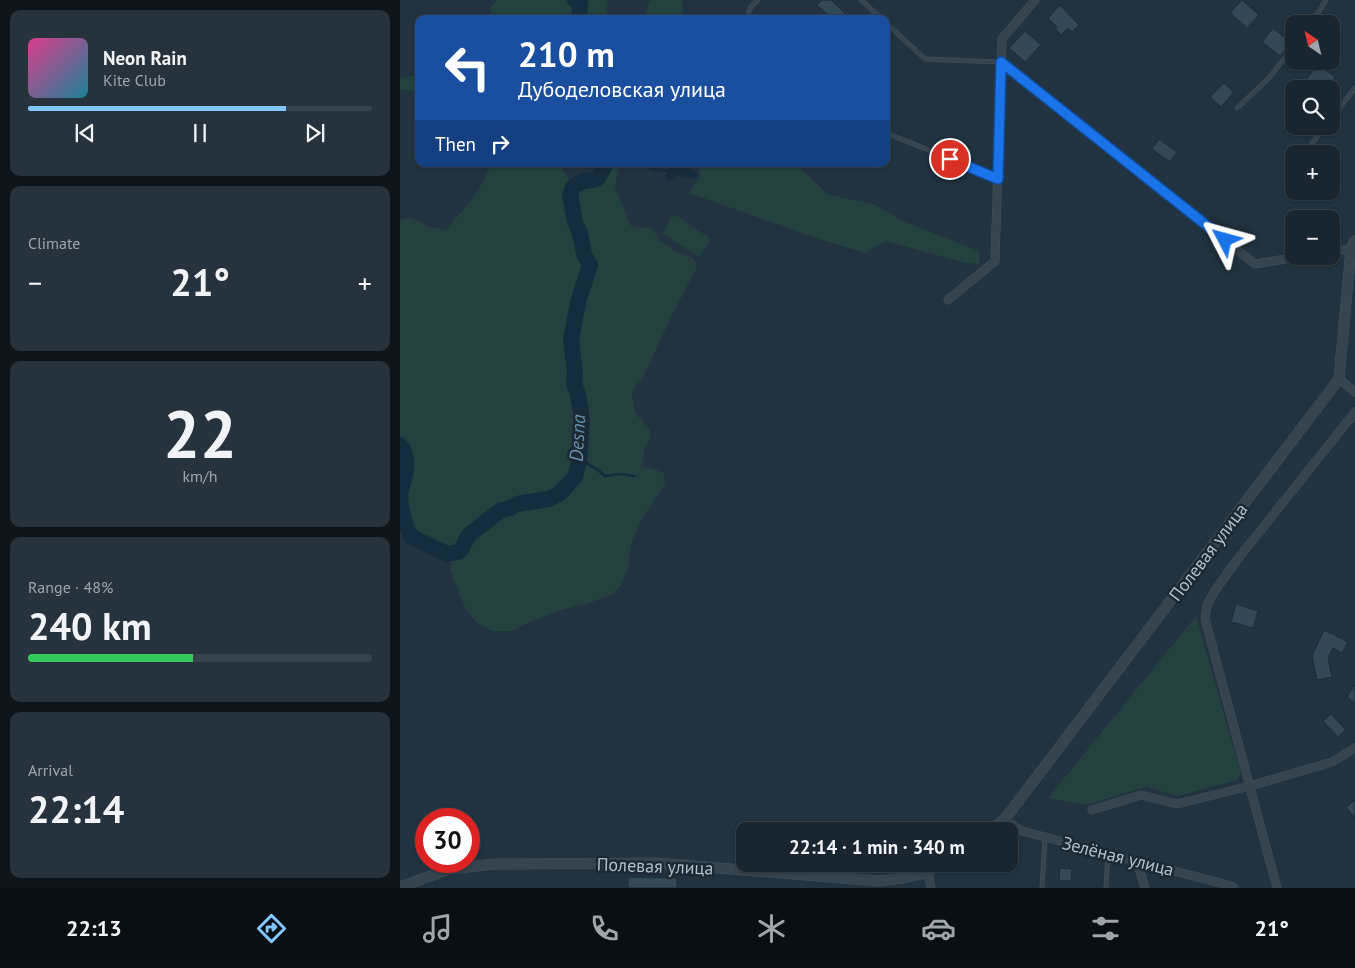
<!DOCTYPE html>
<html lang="en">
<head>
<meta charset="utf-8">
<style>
	:root { --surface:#192630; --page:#26323c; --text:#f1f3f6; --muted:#9fa5ab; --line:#37434c; --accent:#82c6ff }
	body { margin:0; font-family:"PT Sans",sans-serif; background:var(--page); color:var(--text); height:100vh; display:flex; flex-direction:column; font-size:19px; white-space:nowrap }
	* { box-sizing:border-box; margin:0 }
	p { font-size:16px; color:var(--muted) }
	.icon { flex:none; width:28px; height:28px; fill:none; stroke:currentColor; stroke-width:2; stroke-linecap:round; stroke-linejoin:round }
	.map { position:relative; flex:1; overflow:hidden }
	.drawer { display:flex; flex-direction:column; gap:10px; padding:10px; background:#0e151a; width:400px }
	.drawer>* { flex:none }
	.banner { position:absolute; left:15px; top:15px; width:475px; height:152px; border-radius:10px; box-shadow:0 1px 4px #0004,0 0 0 1px var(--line); background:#1a4fa0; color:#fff; overflow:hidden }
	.needle { width:32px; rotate:325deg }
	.fabs { position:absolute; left:885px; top:15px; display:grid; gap:10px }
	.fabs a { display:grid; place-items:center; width:55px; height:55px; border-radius:10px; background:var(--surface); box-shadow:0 1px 4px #0004,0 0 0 1px var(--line); font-size:25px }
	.speed { position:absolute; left:15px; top:808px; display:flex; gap:10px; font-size:25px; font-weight:700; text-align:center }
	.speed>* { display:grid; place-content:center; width:65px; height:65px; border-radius:50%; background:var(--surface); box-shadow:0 1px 4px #0004,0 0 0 1px var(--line); line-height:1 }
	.speed .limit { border:8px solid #d22; background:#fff; color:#111 }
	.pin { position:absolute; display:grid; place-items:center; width:42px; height:42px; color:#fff; margin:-21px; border:2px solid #fff; border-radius:50%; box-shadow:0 1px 5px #0007 }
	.me { position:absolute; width:55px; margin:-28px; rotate:309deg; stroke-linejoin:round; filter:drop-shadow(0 0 4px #0008) }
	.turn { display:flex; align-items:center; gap:18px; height:105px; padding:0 20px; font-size:22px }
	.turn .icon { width:65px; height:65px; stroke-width:2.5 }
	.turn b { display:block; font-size:35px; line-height:42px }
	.then { display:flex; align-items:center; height:48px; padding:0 20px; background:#0003; gap:10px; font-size:19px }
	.big { font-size:38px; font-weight:600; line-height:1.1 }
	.drawer .widget { flex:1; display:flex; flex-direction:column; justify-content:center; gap:8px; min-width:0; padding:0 18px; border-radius:10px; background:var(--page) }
	.drawer .dial { align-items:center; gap:0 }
	.dial b { font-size:65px; line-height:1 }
	.song { display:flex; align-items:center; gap:15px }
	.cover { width:60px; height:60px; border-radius:8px; background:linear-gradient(135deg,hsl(330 70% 55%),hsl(190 70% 35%)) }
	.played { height:5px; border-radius:2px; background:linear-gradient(90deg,var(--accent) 75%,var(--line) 75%) }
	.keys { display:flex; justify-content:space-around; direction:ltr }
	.heat { display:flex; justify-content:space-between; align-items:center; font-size:28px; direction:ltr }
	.charge { height:8px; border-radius:4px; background:linear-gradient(90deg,#34c759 48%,var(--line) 0) }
	.trip { position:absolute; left:336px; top:822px; width:282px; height:50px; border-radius:10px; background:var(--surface); box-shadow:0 1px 4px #0004,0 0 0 1px var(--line); font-weight:600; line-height:50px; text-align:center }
	.tab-bar { display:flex; height:80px; justify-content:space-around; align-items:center; background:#0a0f13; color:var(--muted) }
	.tab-bar .icon { width:35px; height:35px }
	.tab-bar .current { color:var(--accent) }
	.tab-bar b { font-size:22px; color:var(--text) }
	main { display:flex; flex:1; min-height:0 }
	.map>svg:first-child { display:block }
	.green { fill:#24403f }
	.water { fill:#142c3e }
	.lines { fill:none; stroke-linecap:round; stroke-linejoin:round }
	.stream { stroke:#142c3e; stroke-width:2.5 }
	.river { stroke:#142c3e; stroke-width:16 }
	.building { fill:#334856; stroke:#1d2b36 }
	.service-casing { stroke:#42505b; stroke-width:5 }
	.minor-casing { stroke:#42505b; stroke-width:9 }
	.tertiary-casing { stroke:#42505b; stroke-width:11 }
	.service { stroke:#36444f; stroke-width:4 }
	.minor { stroke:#36444f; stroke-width:8 }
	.tertiary { stroke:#36444f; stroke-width:10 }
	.route-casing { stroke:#114b97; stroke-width:12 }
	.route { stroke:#1a73e8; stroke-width:9 }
	.labels { text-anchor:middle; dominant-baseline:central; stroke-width:5; stroke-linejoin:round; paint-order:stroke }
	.street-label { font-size:18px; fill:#b2bfca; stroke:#1b2934 }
	.water-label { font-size:19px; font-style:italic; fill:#6790ad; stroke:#1b2934 }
</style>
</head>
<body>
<main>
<section class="drawer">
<div class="widget">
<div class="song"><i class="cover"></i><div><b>Neon Rain</b><p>Kite Club</p></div></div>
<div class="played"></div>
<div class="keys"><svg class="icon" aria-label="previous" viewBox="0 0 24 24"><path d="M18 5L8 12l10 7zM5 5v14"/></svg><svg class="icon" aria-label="pause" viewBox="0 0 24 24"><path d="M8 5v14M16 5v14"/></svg><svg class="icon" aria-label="next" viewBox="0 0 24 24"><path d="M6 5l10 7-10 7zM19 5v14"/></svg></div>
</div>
<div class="widget"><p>Climate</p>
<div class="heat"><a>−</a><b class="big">21°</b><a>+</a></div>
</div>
<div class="widget dial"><b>22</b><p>km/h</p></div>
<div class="widget"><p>Range · 48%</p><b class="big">240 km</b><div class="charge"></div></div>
<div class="widget"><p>Arrival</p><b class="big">22:14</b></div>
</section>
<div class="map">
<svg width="955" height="888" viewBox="0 0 955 888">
	<rect width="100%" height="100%" fill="#213340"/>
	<!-- green -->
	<path class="green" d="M97,0H208L206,12L212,19H94L90,8Z
		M250,0H283L281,19H244Z
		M19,75V91L0,90V78Z
		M90,164H159L174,186L184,181L193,180L197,178L206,164H224L218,172L215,187L231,226L252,228L260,241L275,251L293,258L296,263V269L270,319L257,348L242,379L235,385L232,395L235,413L250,429L251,436L244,450L243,467L253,469L264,473L265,484L240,522L231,546L229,564L221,585L211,595L186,604L161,610L132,621L112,631H92L76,622L65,608L50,569L52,553L43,552L12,537L9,533L0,535V220L11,217L28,227L46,230C60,213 87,184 90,164Z
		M298,164H396L429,195L474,204L501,220L579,251L580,264L566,263L485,241L465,253L419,239L289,193L300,176Z
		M274,214L311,239L299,257L262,233Z
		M796,616L841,773L837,780L778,796L746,787L685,805L648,798Z"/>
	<!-- water -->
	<path class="water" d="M270,164H296L286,167L299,175L295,179L277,175L274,180L269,181L266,177Z"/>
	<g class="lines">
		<!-- stream -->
		<path class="stream" d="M241,164L255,170L268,171
			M179,458C188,466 196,467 205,476L220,474L234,476"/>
		<!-- river -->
		<path class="river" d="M175,0L180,4L179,19
			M0,445C9,457 7,469 3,483C2,487 0,491 0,495C0,507 5,528 12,537L43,552L48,554L58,552L62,548L67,538L70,534L100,511L112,507L117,504L149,499L160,493L175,477L179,461L182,420L178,394L174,384L175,373L171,340L178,302L190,265L184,254L180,233L175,222L170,195L174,186L179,183L184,181L193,180L198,178L206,164"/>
	</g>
	<!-- building -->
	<path class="building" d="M422,0H431L445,13L440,19H423L427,14L417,5Z
		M842,0L859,15L847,28L830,13Z
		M660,5L679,25L672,32L668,28L661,35L655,28L657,27L648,18Z
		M928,17L940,27L933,36L931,35V24H922Z
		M873,28L891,43L880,56L862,42Z
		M625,31L641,45L625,62L609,48Z
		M916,67L922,71L924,69L935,77L925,89H912L904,83Z
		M824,83L834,92L821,107L810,97Z
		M759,139L777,152L770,162L752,149Z
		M836,604L858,611L853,628L831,622Z
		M924,630L948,642L942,653L933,648L928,658L932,677L917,680L912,656Z
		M955,685V703L947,697Z
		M931,714L946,730L938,737L923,721Z
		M955,800V818L946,807Z
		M660,868L672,869L671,881H659Z
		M228,877L277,878V888H228Z"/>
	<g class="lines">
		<defs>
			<path id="service" d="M461,0L482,19
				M346,19L351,7L358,0
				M486,23L525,59L601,62
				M911,24L926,0
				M837,108L867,80L894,47
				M931,119L955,88
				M486,133L598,178
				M904,154L925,126
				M892,170L894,167
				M642,888L645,838
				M706,888L708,854"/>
			<path id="minor" d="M601,62L855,264L904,256
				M931,252L951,249
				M548,300L595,261L602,39L635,0
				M939,379L955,392
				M692,810L741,795L777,804L850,786L932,762L955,748
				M604,820L622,831L832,886L834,888
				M737,861L745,888
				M528,871L531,888
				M877,888L805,619L807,605L814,592L837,560L955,412"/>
			<path id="tertiary" d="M588,831L604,820L939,379L951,249L955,241
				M0,887L49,869L95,864L255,863L480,881L504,878L525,873L540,864"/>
		</defs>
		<!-- service casing -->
		<use href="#service" class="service-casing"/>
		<!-- minor casing -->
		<use href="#minor" class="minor-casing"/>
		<!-- tertiary casing -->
		<use href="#tertiary" class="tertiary-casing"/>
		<!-- service -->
		<use href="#service" class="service"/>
		<!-- minor -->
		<use href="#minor" class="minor"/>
		<!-- tertiary -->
		<use href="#tertiary" class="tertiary"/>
	</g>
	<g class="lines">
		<defs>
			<path id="route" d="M550,159L598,179L601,62L825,240"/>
		</defs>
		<!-- route casing -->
		<use href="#route" class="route-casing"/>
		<!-- route -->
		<use href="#route" class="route"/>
	</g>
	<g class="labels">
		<!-- street labels -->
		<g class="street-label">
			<text transform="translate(808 552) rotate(-53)">Полевая улица</text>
			<text transform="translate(718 856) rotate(14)">Зелёная улица</text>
			<text transform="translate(255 866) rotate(2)">Полевая улица</text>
		</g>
		<!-- water labels -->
		<g class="water-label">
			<text transform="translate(177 438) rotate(-87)">Desna</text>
		</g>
	</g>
</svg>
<div class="fabs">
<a><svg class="needle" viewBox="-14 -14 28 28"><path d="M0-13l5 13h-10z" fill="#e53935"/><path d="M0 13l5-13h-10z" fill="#9fa5ab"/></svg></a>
<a><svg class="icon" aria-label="search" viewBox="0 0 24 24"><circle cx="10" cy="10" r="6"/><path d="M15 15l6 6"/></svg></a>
<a>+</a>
<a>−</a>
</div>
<div class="speed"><div class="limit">30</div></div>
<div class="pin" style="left:550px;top:159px;background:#d93025"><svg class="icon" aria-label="arrive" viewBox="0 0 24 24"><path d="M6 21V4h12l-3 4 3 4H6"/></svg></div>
<svg class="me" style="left:825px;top:240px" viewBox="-20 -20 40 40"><path d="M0-17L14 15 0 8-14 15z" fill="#1a73e8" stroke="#fff" stroke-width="4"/></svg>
<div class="trip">22:14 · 1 min · 340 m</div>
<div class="banner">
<div class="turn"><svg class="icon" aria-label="left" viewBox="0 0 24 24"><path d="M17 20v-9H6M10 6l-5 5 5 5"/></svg><div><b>210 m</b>Дубоделовская улица</div></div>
<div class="then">Then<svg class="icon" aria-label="right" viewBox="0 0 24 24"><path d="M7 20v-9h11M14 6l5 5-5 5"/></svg></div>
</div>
</div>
</main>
<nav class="tab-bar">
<b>22:13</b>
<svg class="icon current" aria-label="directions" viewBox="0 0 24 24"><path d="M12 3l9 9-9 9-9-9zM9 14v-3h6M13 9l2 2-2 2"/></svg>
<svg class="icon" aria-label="music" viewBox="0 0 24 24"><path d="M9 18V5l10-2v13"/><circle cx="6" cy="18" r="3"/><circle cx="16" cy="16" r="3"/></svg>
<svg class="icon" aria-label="phone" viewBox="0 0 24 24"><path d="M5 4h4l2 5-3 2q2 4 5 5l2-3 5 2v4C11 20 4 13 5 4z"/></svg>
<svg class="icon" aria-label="climate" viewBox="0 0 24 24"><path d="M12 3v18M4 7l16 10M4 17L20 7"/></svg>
<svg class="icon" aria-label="car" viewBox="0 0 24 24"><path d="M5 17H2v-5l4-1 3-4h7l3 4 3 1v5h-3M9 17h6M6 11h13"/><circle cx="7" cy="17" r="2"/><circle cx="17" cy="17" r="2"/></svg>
<svg class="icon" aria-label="filters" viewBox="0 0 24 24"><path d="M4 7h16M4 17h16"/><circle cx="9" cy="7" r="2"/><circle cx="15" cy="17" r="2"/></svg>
<b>21°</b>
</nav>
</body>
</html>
